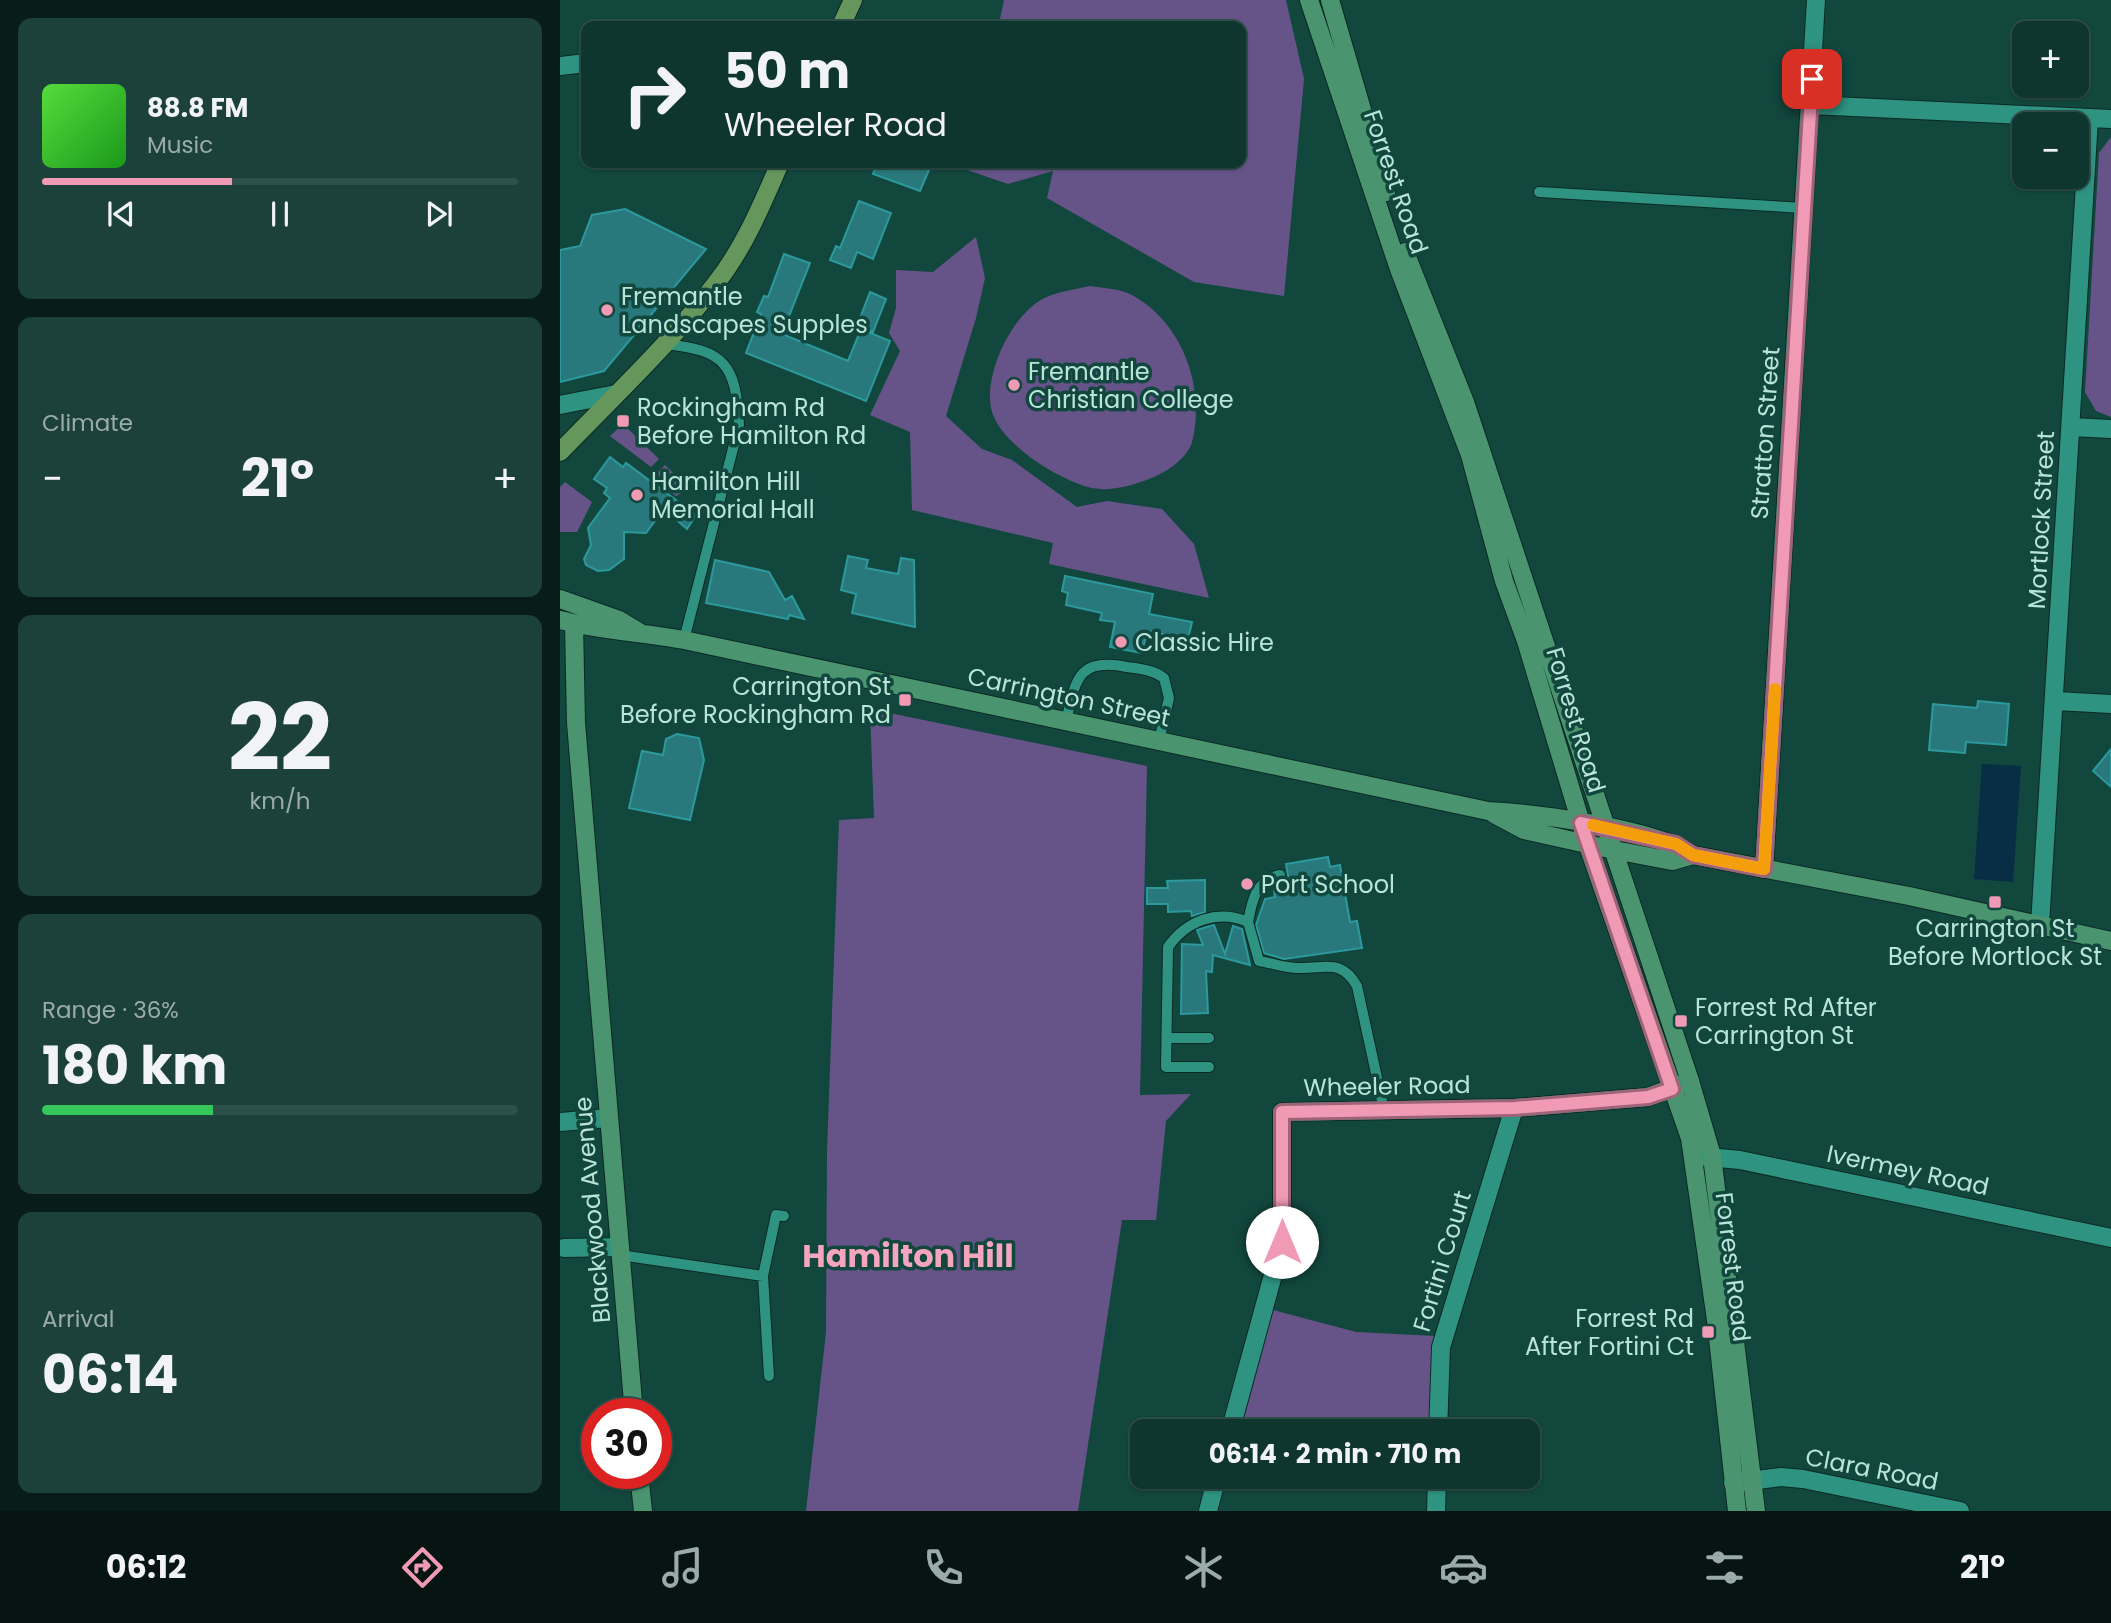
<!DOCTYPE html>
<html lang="en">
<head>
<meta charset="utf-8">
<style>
	:root { --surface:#0e352e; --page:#1c403a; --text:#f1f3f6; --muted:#9babaa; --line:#2e504a; --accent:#f09ab6 }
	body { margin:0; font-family:Poppins,sans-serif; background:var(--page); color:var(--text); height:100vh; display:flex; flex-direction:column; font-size:26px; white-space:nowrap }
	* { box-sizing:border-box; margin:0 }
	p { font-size:23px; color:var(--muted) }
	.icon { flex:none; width:38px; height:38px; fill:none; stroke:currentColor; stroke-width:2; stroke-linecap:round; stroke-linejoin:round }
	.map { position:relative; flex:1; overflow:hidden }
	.drawer { display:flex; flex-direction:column; gap:18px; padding:18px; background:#081d19; width:560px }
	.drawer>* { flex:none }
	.top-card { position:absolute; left:21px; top:21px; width:665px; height:147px; border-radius:14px; box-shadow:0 2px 5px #0004,0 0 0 2px var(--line); background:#0e352e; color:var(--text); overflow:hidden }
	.fabs { position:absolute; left:1452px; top:21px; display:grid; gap:14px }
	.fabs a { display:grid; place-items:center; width:77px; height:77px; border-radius:14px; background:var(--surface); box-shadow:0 2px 5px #0004,0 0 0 2px var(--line); font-size:35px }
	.speed { position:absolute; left:21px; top:1398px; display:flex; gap:14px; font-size:35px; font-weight:700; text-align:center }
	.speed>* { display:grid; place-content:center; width:91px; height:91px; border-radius:50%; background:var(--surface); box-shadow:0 2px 5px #0004,0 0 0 2px var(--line); line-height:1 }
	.speed .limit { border:10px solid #d22; background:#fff; color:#111 }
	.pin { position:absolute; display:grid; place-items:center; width:60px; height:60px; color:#fff; margin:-30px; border-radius:14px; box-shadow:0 4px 10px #0006 }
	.me { position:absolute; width:77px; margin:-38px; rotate:0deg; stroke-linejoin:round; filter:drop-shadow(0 0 5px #0008) }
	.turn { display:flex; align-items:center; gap:24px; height:147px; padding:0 28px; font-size:32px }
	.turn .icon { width:91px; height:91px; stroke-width:2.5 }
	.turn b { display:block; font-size:49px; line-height:60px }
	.big { font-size:52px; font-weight:700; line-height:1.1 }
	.drawer .widget { flex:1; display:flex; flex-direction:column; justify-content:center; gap:10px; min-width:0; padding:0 24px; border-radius:14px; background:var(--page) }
	.drawer .dial { align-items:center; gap:0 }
	.dial b { font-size:91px; line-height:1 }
	.song { display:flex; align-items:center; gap:21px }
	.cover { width:84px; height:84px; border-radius:10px; background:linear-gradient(135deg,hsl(110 70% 55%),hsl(120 70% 35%)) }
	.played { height:7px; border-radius:4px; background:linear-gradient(90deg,var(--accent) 40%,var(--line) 40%) }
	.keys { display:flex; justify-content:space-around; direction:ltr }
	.heat { display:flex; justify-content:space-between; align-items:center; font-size:38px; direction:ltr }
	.charge { height:10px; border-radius:5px; background:linear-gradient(90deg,#34c759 36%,var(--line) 0) }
	.trip { position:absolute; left:570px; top:1419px; width:410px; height:70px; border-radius:14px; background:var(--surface); box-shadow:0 2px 5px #0004,0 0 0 2px var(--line); font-weight:700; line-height:70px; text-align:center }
	.dock { display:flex; height:112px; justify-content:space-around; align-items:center; background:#061512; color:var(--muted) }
	.dock .icon { width:49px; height:49px }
	.dock .active { color:var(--accent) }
	.dock b { font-size:32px; color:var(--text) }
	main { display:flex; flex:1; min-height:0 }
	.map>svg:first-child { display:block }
	.green { fill:#665489 }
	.water { fill:#072e44 }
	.building { fill:#29797c; stroke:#2c999d; stroke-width:2 }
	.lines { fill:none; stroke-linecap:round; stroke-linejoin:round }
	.lane-casing { stroke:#0b2a24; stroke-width:12 }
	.street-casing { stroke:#0b2a24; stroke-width:20 }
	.secondary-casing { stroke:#0b2a24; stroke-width:20 }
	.primary-casing { stroke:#0b2a24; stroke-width:20 }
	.lane { stroke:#2f9381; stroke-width:10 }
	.street { stroke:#2f9381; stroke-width:18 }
	.secondary { stroke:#4a956f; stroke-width:18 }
	.primary { stroke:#65975d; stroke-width:18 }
	.route-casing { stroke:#9c6476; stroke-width:18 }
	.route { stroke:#f09ab6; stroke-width:12 }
	.slow { stroke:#f59e0b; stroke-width:12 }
	.poi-dot { fill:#f09ab6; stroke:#12473e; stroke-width:2.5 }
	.labels { text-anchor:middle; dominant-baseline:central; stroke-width:7; stroke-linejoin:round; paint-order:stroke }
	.street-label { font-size:24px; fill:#b9e4da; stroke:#12473e }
	.poi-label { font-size:24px; fill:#b9e4da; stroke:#12473e; text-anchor:start }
	.district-label { font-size:32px; font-weight:bold; fill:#f5a5be; stroke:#12473e }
</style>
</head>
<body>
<main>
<section class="drawer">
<div class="widget">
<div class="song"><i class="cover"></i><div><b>88.8 FM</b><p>Music</p></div></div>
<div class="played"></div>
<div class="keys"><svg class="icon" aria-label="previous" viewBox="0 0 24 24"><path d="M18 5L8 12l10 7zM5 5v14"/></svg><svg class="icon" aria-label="pause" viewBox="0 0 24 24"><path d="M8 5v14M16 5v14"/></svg><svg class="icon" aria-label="next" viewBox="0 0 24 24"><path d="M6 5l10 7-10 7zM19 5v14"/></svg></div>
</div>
<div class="widget"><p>Climate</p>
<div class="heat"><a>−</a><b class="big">21°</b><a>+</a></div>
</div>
<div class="widget dial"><b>22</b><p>km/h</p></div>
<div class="widget"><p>Range · 36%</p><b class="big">180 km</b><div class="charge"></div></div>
<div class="widget"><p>Arrival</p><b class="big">06:14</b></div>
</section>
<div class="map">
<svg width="1551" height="1511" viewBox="0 0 1551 1511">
	<rect width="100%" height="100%" fill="#12473e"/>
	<!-- green -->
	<path class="green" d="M444,0H726L744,79L724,296L634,282L487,198L493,171L448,184L387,163H681V26H490L440,19Z
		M1551,137V417L1536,411L1525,392L1539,153Z
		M416,237L425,278L416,318L386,416L422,449L452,460L517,507L547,501L602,509L634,544L649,598L489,564L493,543L352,510L350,432L310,415L340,351L329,333L336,308V270L373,272Z
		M530,286C543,288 561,289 572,295C622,322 646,387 632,442C627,459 605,473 589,479C574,485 549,492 532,488C499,480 438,443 431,408C424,372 454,309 489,296C502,291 517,289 530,286Z
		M63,424L99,459L91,467L50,436Z
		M105,465L130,489L116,496L92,478Z
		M5,482L32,502L17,532H0V487Z
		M310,709L587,766L580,1095L631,1094L606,1121L596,1220H562L518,1511H246L266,1332L267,1152L279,820L314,818Z
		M713,1310L796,1332L875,1336L868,1431L680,1432Z"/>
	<!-- water -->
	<path class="water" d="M1422,764L1461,766L1453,882L1414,879Z"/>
	<!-- building -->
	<path class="building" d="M317,163H372L360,191L313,174Z
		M299,201L331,213L313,259L297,252L291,268L270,260L276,246L280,248Z
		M65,209L146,249L44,371L0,382V250L20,246L32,215Z
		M224,254L250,263L222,334L288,361L301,329L330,341L306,401L186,353L201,314L197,312L204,296L208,297Z
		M310,292L326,299L313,332L297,326Z
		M50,457L63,467L66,463L136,515L127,529L104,509L86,533L64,532V559L49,570L38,571L26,565L24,559L31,545L28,528L50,498L44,493L47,488L34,479Z
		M288,556L308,560L306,568L338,574L341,558L354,560L355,627L292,613L296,594L281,590Z
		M155,560L209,572L225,600L232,596L244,619L229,615L228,619L146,603Z
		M505,576L593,594L589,614L632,622L628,639L587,631L582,653L550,647L555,622L540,620L542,613L506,605L508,593L502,591Z
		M1418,701L1449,704L1446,745L1406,742L1405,753L1369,750L1373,704L1417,708Z
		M117,734L139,738L144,760L130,820L69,808L82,751L103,755L106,739Z
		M1551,749V787L1533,771Z
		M768,857L770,867L780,865L790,922L797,921L802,948L724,959L704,953L696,925L705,899L715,897L714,891L730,887L726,864Z
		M645,880V912L632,916L631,911L608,912V904H587V888H608L607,881Z
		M654,925L665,954L673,926L682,929L690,965L653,955L652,972L646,971L648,1013L621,1014L622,944L643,945L637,930Z"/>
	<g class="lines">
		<defs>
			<path id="lane" d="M979,192L1244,208
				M104,344C165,350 176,364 179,425L124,640
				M506,721C516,680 517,657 567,667C581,669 593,670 604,678L609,698L599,741
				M688,922C692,900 696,880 720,875
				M607,1038H649
				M649,1067H606L608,947C627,920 658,909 688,922L699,961C712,963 725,968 738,968C765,969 781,958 797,986L824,1110
				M60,1255L203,1276
				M209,1376L203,1276L216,1215L224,1216"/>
			<path id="street" d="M0,66L26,63
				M1251,105L1551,119
				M0,405L56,394
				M1511,427L1551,429
				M1496,701L1551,704
				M1204,869L1256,0
				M1480,925L1529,118
				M0,1122L48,1118
				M1138,1156L1180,1160L1551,1238
				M4,1248L60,1247
				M670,1432L722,1242V1112L954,1108L1088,1097L1130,1081
				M878,1432L881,1347L954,1108
				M1173,1483L1221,1477L1243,1479L1400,1511
				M648,1511L657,1477
				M876,1511L877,1477"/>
			<path id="secondary" d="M749,0L839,269L910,455L944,581L966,641L1027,843L1130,1138L1156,1320L1177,1511
				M770,0L826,192
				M845,252L905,402L1130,1081L1152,1156L1196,1511
				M0,599L59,620L79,632
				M0,620C41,631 82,632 124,640L928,811C979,814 1093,828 1133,855L1349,896L1551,941
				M14,624L16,723L74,1414
				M934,814L964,830L1054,850L1112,861L1133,855
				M79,1474L83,1511"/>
			<path id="primary" d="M281,26L293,0
				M0,452C53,397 111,343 157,282C185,246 202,204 220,163"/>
		</defs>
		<!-- lane casing -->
		<use href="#lane" class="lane-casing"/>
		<!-- street casing -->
		<use href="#street" class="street-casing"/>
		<!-- secondary casing -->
		<use href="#secondary" class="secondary-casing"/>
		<!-- primary casing -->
		<use href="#primary" class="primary-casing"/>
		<!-- lane -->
		<use href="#lane" class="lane"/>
		<!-- street -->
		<use href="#street" class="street"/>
		<!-- secondary -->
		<use href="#secondary" class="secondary"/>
		<!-- primary -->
		<use href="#primary" class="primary"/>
	</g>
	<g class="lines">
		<defs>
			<path id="route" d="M722,1242V1112L954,1108L1088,1097L1112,1089L1021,823L1116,844L1133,855L1204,869L1252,79"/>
		</defs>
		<!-- route casing -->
		<use href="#route" class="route-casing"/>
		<!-- route -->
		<use href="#route" class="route"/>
		<!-- slow -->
		<path class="slow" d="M1033,825L1116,844L1133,855L1204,869L1215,689"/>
	</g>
	<!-- markers -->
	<g class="poi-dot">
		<circle cx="47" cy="310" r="7"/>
		<circle cx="454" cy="385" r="7"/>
		<rect x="56" y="414" width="14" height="14" rx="3.5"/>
		<circle cx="77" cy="495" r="7"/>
		<circle cx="561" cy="642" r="7"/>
		<rect x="338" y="693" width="14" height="14" rx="3.5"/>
		<circle cx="687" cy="884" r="7"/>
		<rect x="1428" y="895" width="14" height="14" rx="3.5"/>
		<rect x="1114" y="1014" width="14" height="14" rx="3.5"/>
		<rect x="1141" y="1325" width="14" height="14" rx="3.5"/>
	</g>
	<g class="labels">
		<!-- street labels -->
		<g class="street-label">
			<text transform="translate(836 182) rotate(71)">Forrest Road</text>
			<text transform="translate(1205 433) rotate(-86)">Stratton Street</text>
			<text transform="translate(1481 520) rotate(-87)">Mortlock Street</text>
			<text transform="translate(509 697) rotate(12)">Carrington Street</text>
			<text transform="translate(1016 720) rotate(73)">Forrest Road</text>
			<text transform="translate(827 1086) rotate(-1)">Wheeler Road</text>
			<text transform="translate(1348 1170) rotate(12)">Ivermey Road</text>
			<text transform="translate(32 1210) rotate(-95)">Blackwood Avenue</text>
			<text transform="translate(882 1261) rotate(-73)">Fortini Court</text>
			<text transform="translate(1173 1267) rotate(83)">Forrest Road</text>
			<text transform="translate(1312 1469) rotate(11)">Clara Road</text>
		</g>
		<!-- poi labels -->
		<g class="poi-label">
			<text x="61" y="296">Fremantle<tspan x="61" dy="28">Landscapes Supples</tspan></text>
			<text x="468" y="371">Fremantle<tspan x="468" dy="28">Christian College</tspan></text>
			<text x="77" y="407">Rockingham Rd<tspan x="77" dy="28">Before Hamilton Rd</tspan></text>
			<text x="91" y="481">Hamilton Hill<tspan x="91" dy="28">Memorial Hall</tspan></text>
			<text x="575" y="642">Classic Hire</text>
			<text x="331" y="686" text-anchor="end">Carrington St<tspan x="331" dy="28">Before Rockingham Rd</tspan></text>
			<text x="701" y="884">Port School</text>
			<text x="1435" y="928" text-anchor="middle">Carrington St<tspan x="1435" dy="28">Before Mortlock St</tspan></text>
			<text x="1135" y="1007">Forrest Rd After<tspan x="1135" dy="28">Carrington St</tspan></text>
			<text x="1134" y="1318" text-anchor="end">Forrest Rd<tspan x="1134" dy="28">After Fortini Ct</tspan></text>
		</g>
		<!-- district labels -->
		<g class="district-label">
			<text x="348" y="1255">Hamilton Hill</text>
		</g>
	</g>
</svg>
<div class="fabs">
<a>+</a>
<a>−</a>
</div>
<div class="speed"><div class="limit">30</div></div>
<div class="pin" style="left:1252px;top:79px;background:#d93025"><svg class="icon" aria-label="arrive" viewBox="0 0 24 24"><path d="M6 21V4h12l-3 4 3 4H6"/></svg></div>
<svg class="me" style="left:722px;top:1242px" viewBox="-20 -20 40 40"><circle r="19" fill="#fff"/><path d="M0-13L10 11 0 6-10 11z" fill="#f09ab6"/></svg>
<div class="trip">06:14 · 2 min · 710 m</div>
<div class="top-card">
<div class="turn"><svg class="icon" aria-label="right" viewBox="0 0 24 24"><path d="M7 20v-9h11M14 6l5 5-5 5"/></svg><div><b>50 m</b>Wheeler Road</div></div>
</div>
</div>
</main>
<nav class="dock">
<b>06:12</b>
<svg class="icon active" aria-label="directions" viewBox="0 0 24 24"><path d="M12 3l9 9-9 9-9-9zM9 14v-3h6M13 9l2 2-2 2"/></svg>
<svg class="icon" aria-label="music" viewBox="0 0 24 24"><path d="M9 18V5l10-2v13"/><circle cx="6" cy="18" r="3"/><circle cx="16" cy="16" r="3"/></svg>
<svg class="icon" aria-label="phone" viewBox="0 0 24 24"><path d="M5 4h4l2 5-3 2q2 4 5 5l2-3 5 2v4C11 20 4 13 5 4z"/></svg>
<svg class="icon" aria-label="climate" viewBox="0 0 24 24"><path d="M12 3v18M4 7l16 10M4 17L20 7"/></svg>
<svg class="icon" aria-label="car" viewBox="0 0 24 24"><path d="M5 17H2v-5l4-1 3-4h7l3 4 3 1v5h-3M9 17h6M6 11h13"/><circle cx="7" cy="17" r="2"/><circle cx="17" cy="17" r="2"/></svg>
<svg class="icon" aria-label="filters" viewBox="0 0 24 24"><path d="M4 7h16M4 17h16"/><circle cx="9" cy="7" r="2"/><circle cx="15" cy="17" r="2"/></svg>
<b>21°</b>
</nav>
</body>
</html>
